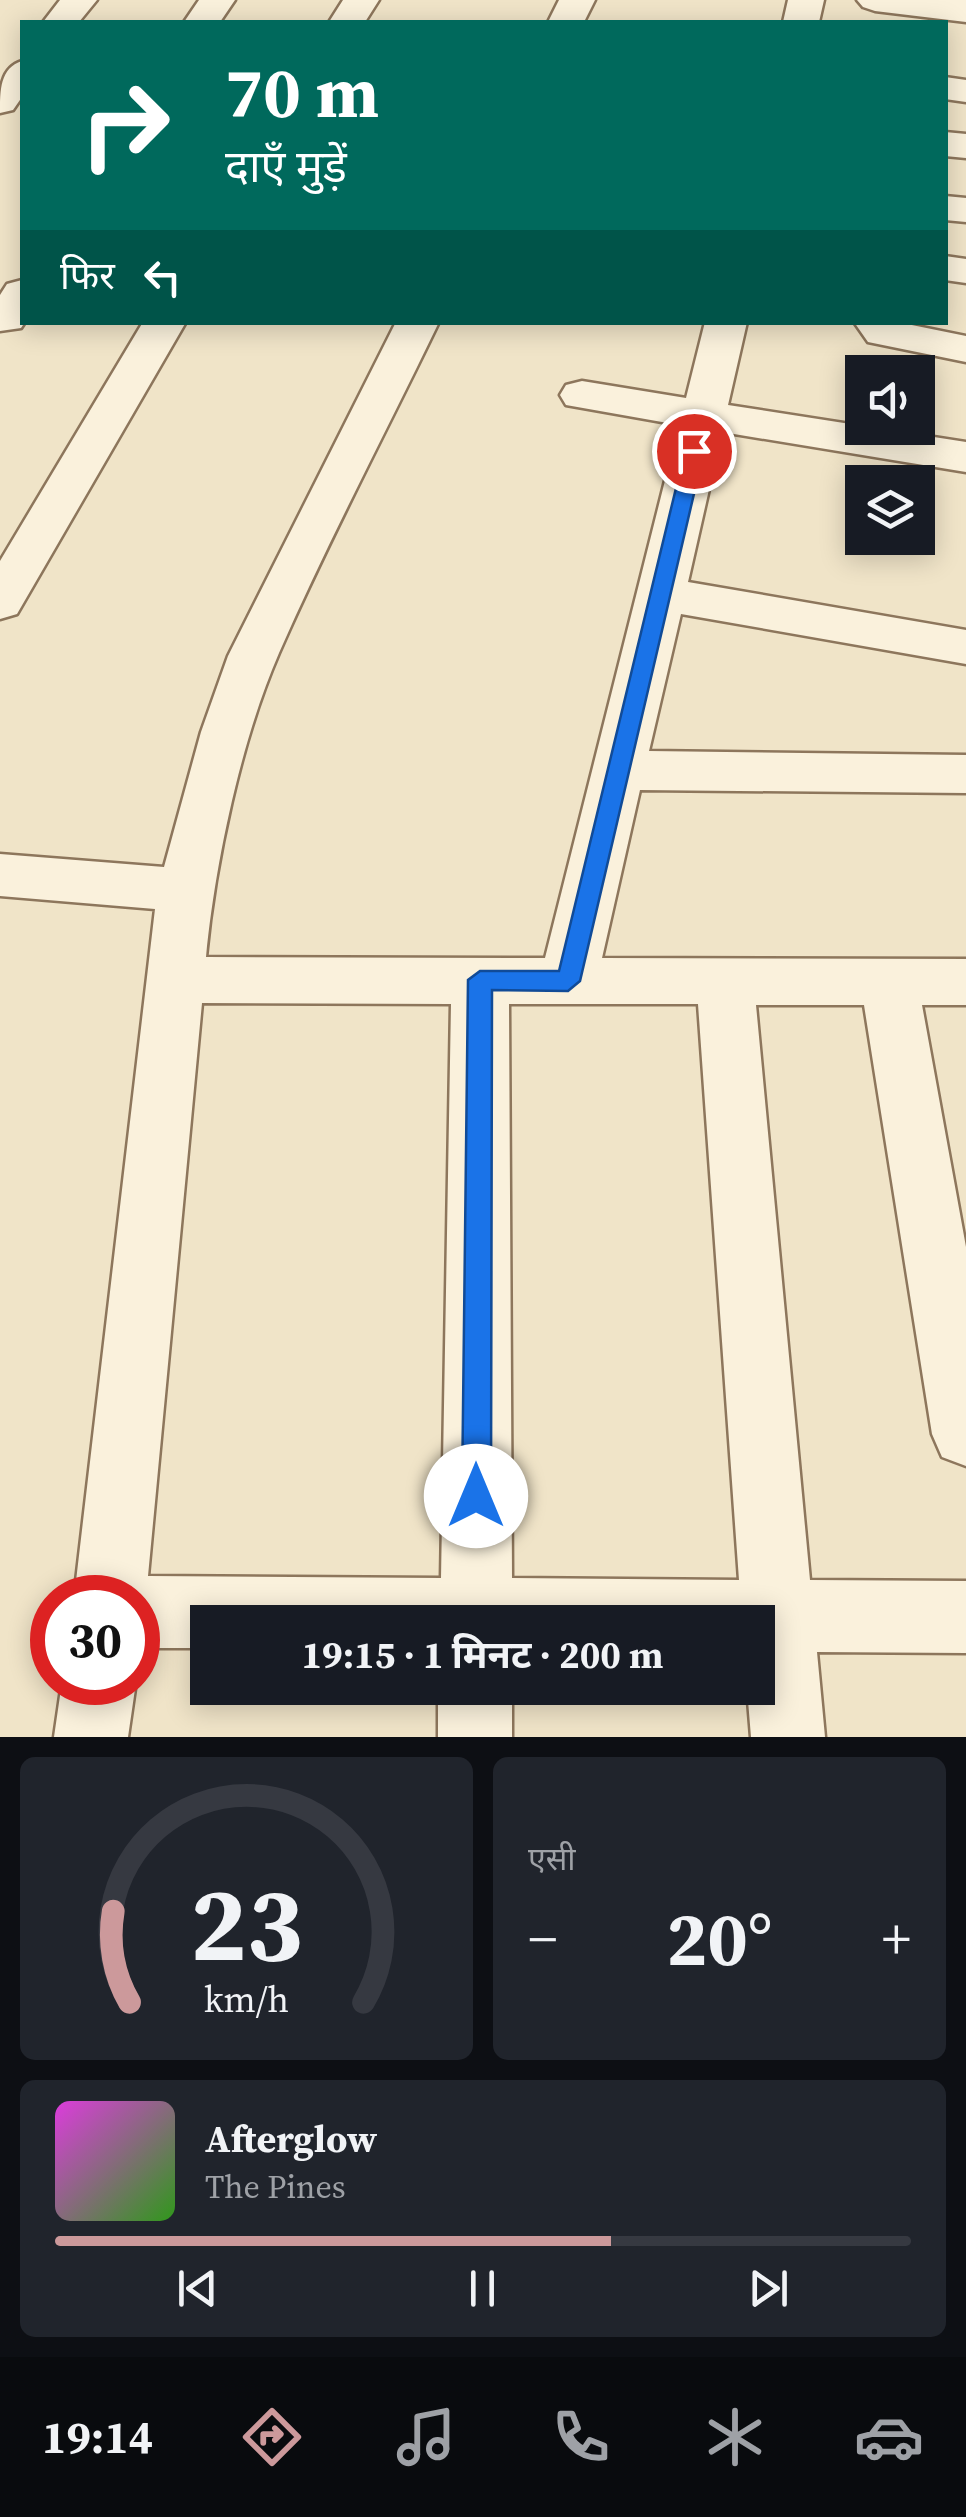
<!DOCTYPE html>
<html lang="hi">
<head>
<meta charset="utf-8">
<style>
	:root { --surface:#171b24; --page:#20242c; --text:#f1f3f6; --muted:#9ea1a6; --line:#363941; --accent:#cc999b }
	body { margin:0; font-family:"Source Serif 4","Noto Sans Devanagari",serif; background:var(--page); color:var(--text); height:100vh; display:flex; flex-direction:column; font-size:38px; white-space:nowrap }
	* { box-sizing:border-box; margin:0 }
	p { font-size:32px; color:var(--muted) }
	.icon { flex:none; width:55px; height:55px; fill:none; stroke:currentColor; stroke-width:2; stroke-linecap:round; stroke-linejoin:round }
	.map { position:relative; height:1737px; overflow:hidden }
	.side { display:flex; flex-direction:column; gap:20px; padding:20px; background:#0d0f14; flex:1 }
	.side>* { flex:none }
	.top-card { position:absolute; left:20px; top:20px; width:928px; height:305px; border-radius:0px; box-shadow:0 5px 25px #0003; background:#00695c; color:#fff; overflow:hidden }
	.controls { position:absolute; left:845px; top:355px; display:grid; gap:20px }
	.controls a { display:grid; place-items:center; width:90px; height:90px; border-radius:0px; background:var(--surface); box-shadow:0 5px 25px #0003; font-size:50px }
	.speed { position:absolute; left:30px; top:1575px; display:flex; gap:20px; font-size:50px; font-weight:700; text-align:center }
	.speed>* { display:grid; place-content:center; width:130px; height:130px; border-radius:50%; background:var(--surface); box-shadow:0 5px 25px #0003; line-height:1 }
	.speed .limit { border:15px solid #d22; background:#fff; color:#111 }
	.pin { position:absolute; display:grid; place-items:center; width:85px; height:85px; color:#fff; margin:-42px; border:5px solid #fff; border-radius:50%; box-shadow:0 2px 10px #0007 }
	.me { position:absolute; width:110px; margin:-55px; rotate:0deg; stroke-linejoin:round; filter:drop-shadow(0 0 8px #0008) }
	.turn { display:flex; align-items:center; gap:35px; height:210px; padding:0 40px; font-size:45px }
	.turn .icon { width:130px; height:130px; stroke-width:2.5 }
	.turn b { display:block; font-size:70px; line-height:85px }
	.then { display:flex; align-items:center; height:95px; padding:0 40px; background:#0003; gap:20px; font-size:38px }
	.big { font-size:75px; font-weight:700; line-height:1.1 }
	.side .card { flex:1; display:flex; flex-direction:column; justify-content:center; gap:15px; min-width:0; padding:0 35px; border-radius:15px; background:var(--page) }
	.side .dial { align-items:center; gap:0 }
	.dial svg { height:260px; overflow:visible; fill:none; stroke:var(--line); stroke-width:7; stroke-linecap:round; text-anchor:middle }
	.dial text { fill:var(--text); stroke:none }
	.song { display:flex; align-items:center; gap:30px }
	.cover { width:120px; height:120px; border-radius:15px; background:linear-gradient(135deg,hsl(300 70% 55%),hsl(110 70% 35%)) }
	.played { height:10px; border-radius:5px; background:linear-gradient(90deg,var(--accent) 65%,var(--line) 65%) }
	.keys { display:flex; justify-content:space-around; direction:ltr }
	.heat { display:flex; justify-content:space-between; align-items:center; font-size:55px; direction:ltr }
	.side .tiles { flex:1; display:grid; gap:20px; grid-template-columns:1fr 1fr }
	.card:last-child { grid-column:span 2 }
	.trip { position:absolute; left:190px; top:1605px; width:585px; height:100px; border-radius:0px; background:var(--surface); box-shadow:0 5px 25px #0003; font-weight:700; line-height:100px; text-align:center }
	.tab-bar { display:flex; height:160px; justify-content:space-around; align-items:center; background:#090b0e; color:var(--muted) }
	.tab-bar .icon { width:70px; height:70px }
	.tab-bar .current { color:var(--accent) }
	.tab-bar b { font-size:45px; color:var(--text) }
	.map>svg:first-child { display:block }
	.lines { fill:none; stroke-linecap:round; stroke-linejoin:round }
	.minor-casing { stroke:#8d765c; stroke-width:5 }
	.minor { fill:#faf1dc; fill-rule:evenodd }
	.route { fill:#1a73e8; stroke:#114b97; stroke-width:2.5 }
</style>
</head>
<body>
<div class="map">
<svg width="966" height="1737" viewBox="0 0 966 1737">
	<rect width="100%" height="100%" fill="#f0e4c8"/>
	<g class="lines">
		<defs>
			<path id="minor" d="M60,0H97L79,22H43Z
				M199,0H235L220,22H184Z
				M343,0H379L365,22H329Z
				M559,0H595L584,22H548Z
				M788,0H824L819,22H783Z
				M857,0H966V22L875,11L863,7Z
				M22,61V97L13,110L0,113C0,90 0,68 22,61Z
				M945,77L966,80V102L945,99Z
				M945,132L966,134V158L945,156Z
				M945,196L966,198V222L945,220Z
				M945,256L966,259V283L945,280Z
				M22,280L25,322L21,328L0,331V295L7,284Z
				M143,322H186L17,614L0,619V561Z
				M396,322H439C386,432 328,541 279,653C241,740 215,863 206,957L545,958L679,425L566,405L560,395L566,385L582,381L686,398L705,322H747L728,405L966,442V472L722,432L688,582L966,630V664L681,614L649,751L966,755V793L640,790L602,958L966,959V1005H922L966,1247V1466L942,1457L932,1434L864,1005H756L810,1580L966,1581V1653L817,1652L825,1737H751L747,1688H758V1622H208V1648H138V1598H74L155,909L0,896V854L164,867L201,732L228,656ZM202,1003L451,1004L441,1578L148,1576ZM509,1004H698L739,1580L512,1578Z
				M854,322H897L966,336V362L868,342Z
				M62,1682H136L128,1737H54Z
				M438,1688H512V1737H438Z"/>
		</defs>
		<!-- minor casing -->
		<use href="#minor" class="minor-casing"/>
		<!-- minor -->
		<use href="#minor" class="minor"/>
	</g>
	<!-- route -->
	<path class="route" d="M694,445L704,451L580,981L568,991L492,990L491,1496L487,1505L476,1509L466,1505L462,1496L468,980L480,971H559L685,451Z"/>
</svg>
<div class="controls">
<a><svg class="icon" aria-label="sound" viewBox="0 0 24 24"><path d="M4 9h4l5-4v14l-5-4H4zM17 9q2 3 0 6"/></svg></a>
<a><svg class="icon" aria-label="layers" viewBox="0 0 24 24"><path d="M12 4l9 5-9 5-9-5zM3 14l9 5 9-5"/></svg></a>
</div>
<div class="speed"><div class="limit">30</div></div>
<div class="pin" style="left:694px;top:451px;background:#d93025"><svg class="icon" aria-label="arrive" viewBox="0 0 24 24"><path d="M6 21V4h12l-3 4 3 4H6"/></svg></div>
<svg class="me" style="left:476px;top:1496px" viewBox="-20 -20 40 40"><circle r="19" fill="#fff"/><path d="M0-13L10 11 0 6-10 11z" fill="#1a73e8"/></svg>
<div class="trip">19:15 · 1 मिनट · 200 m</div>
<div class="top-card">
<div class="turn"><svg class="icon" aria-label="right" viewBox="0 0 24 24"><path d="M7 20v-9h11M14 6l5 5-5 5"/></svg><div><b>70 m</b>दाएँ मुड़ें</div></div>
<div class="then">फिर<svg class="icon" aria-label="left" viewBox="0 0 24 24"><path d="M17 20v-9H6M10 6l-5 5 5 5"/></svg></div>
</div>
</div>
<section class="side">
<div class="tiles">
<div class="card dial"><svg viewBox="0 0 100 80">
<path d="M14 69A42 42 0 1 1 86 69"/>
<path d="M14 69A42 42 0 0 1 9 41" stroke="#cc999b"/>
<text x="50" y="56" font-size="32" font-weight="700">23</text>
<text x="50" y="72" font-size="11">km/h</text>
</svg></div>
<div class="card"><p>एसी</p>
<div class="heat"><a>−</a><b class="big">20°</b><a>+</a></div>
</div>
<div class="card">
<div class="song"><i class="cover"></i><div><b>Afterglow</b><p>The Pines</p></div></div>
<div class="played"></div>
<div class="keys"><svg class="icon" aria-label="previous" viewBox="0 0 24 24"><path d="M18 5L8 12l10 7zM5 5v14"/></svg><svg class="icon" aria-label="pause" viewBox="0 0 24 24"><path d="M8 5v14M16 5v14"/></svg><svg class="icon" aria-label="next" viewBox="0 0 24 24"><path d="M6 5l10 7-10 7zM19 5v14"/></svg></div>
</div>
</div>
</section>
<nav class="tab-bar">
<b>19:14</b>
<svg class="icon current" aria-label="directions" viewBox="0 0 24 24"><path d="M12 3l9 9-9 9-9-9zM9 14v-3h6M13 9l2 2-2 2"/></svg>
<svg class="icon" aria-label="music" viewBox="0 0 24 24"><path d="M9 18V5l10-2v13"/><circle cx="6" cy="18" r="3"/><circle cx="16" cy="16" r="3"/></svg>
<svg class="icon" aria-label="phone" viewBox="0 0 24 24"><path d="M5 4h4l2 5-3 2q2 4 5 5l2-3 5 2v4C11 20 4 13 5 4z"/></svg>
<svg class="icon" aria-label="climate" viewBox="0 0 24 24"><path d="M12 3v18M4 7l16 10M4 17L20 7"/></svg>
<svg class="icon" aria-label="car" viewBox="0 0 24 24"><path d="M5 17H2v-5l4-1 3-4h7l3 4 3 1v5h-3M9 17h6M6 11h13"/><circle cx="7" cy="17" r="2"/><circle cx="17" cy="17" r="2"/></svg>
</nav>
</body>
</html>
